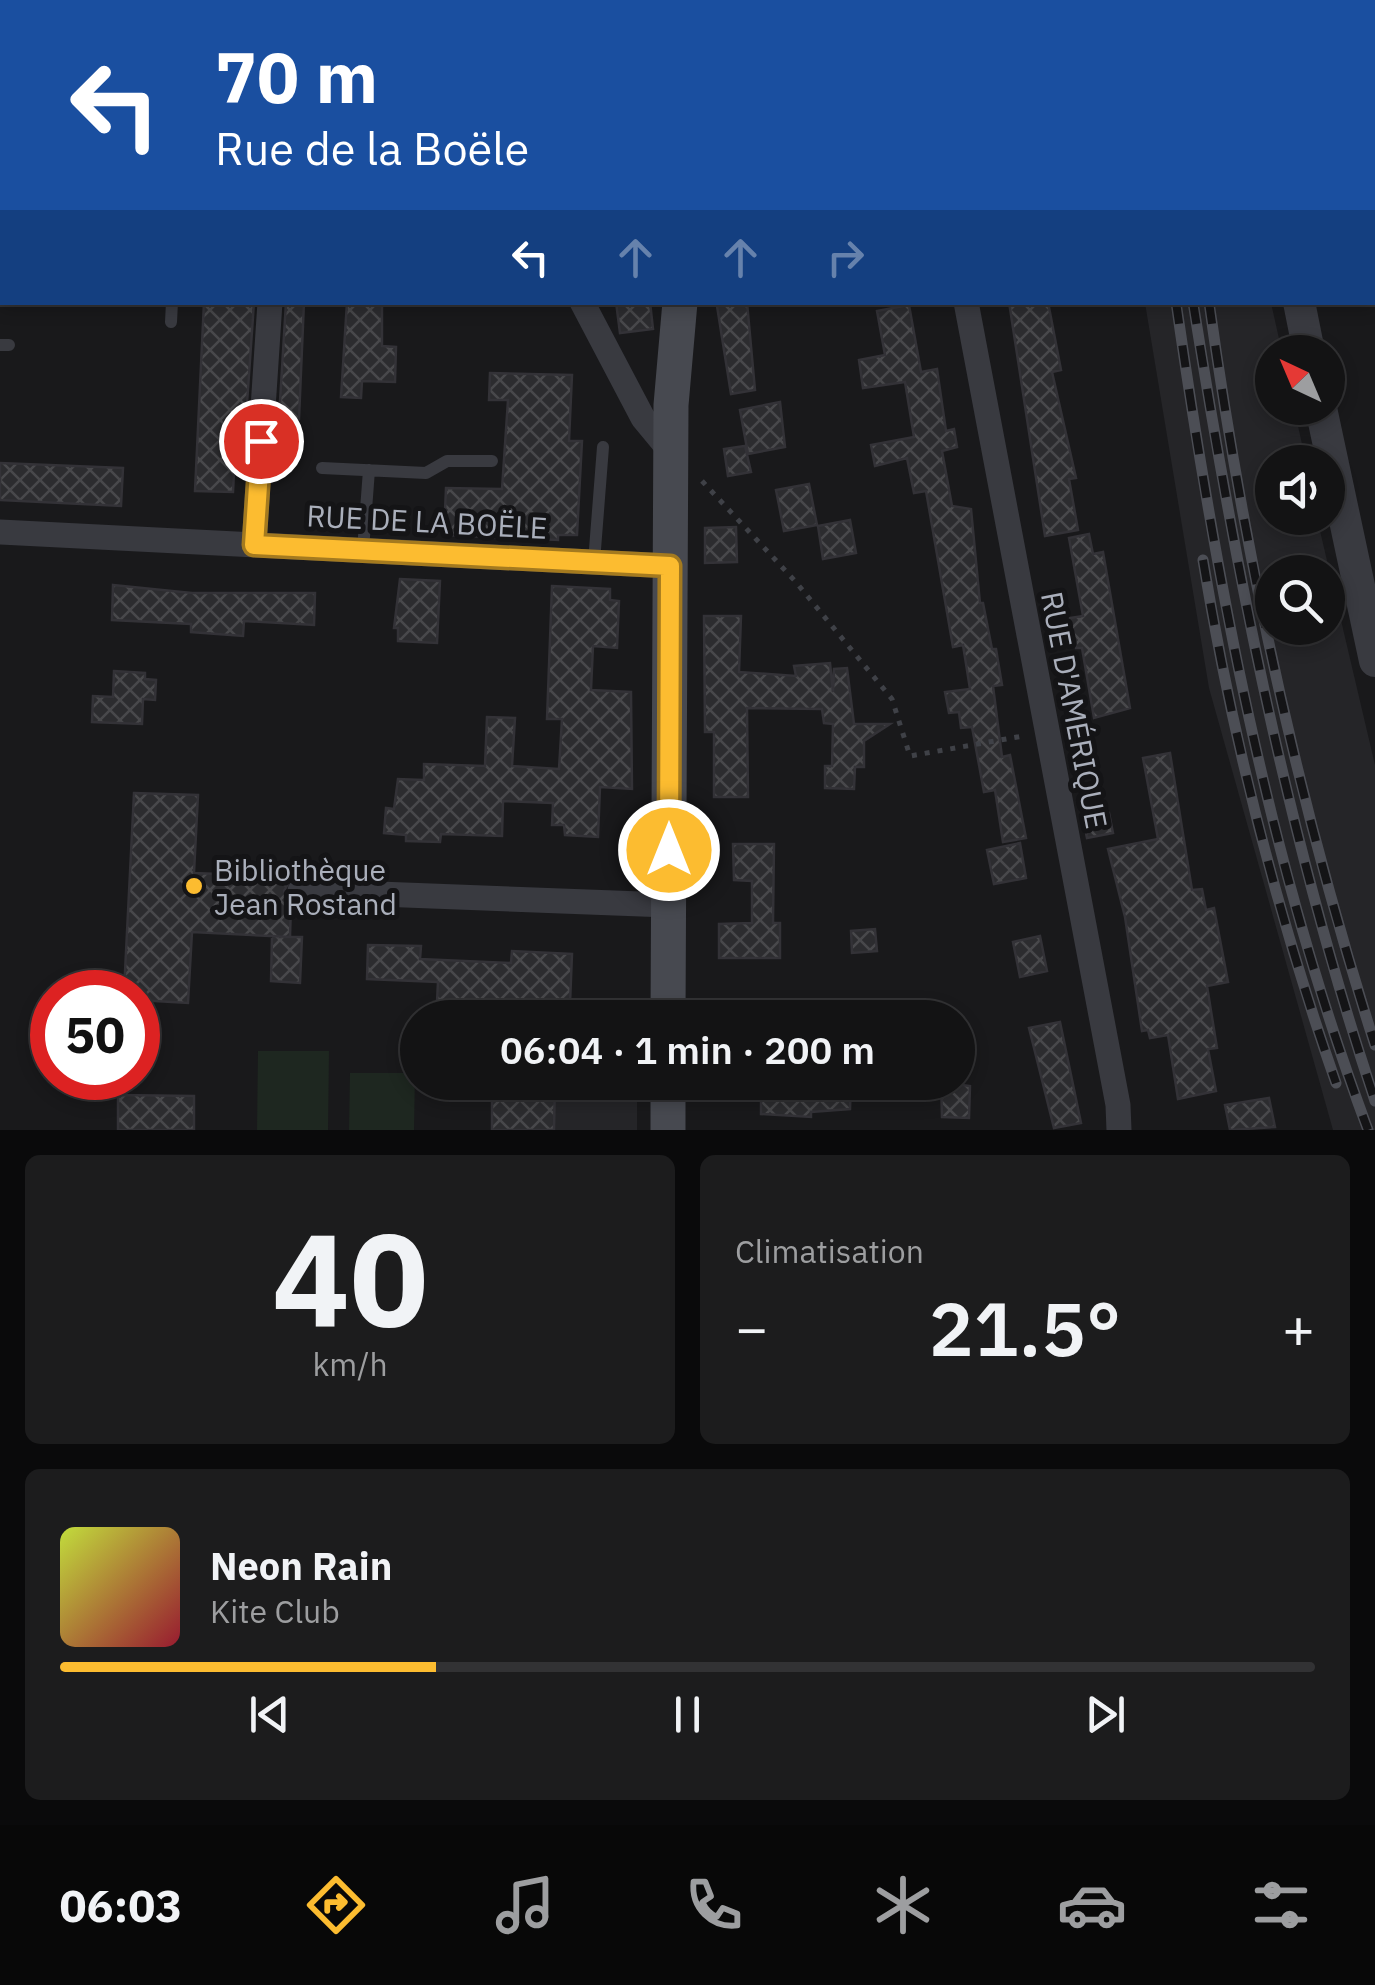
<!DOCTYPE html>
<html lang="fr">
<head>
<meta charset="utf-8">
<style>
	:root { --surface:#131314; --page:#1c1c1d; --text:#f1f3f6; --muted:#9d9ea0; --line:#323234; --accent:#fcbc30 }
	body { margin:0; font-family:"IBM Plex Sans",sans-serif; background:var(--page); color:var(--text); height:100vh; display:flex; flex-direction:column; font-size:38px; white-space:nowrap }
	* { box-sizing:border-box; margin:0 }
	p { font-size:32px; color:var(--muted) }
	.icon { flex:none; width:55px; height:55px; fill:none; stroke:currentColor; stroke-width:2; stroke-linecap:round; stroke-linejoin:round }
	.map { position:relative; height:1130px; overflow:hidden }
	.details { display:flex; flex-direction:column; gap:25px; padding:25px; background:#0a0a0b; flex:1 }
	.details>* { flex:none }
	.guide { position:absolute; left:0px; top:0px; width:1375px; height:305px; box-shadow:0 5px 15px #0003,0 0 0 2px var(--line); background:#1a4fa0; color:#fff; overflow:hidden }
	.needle { width:65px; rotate:316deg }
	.controls { position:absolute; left:1255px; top:335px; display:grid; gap:20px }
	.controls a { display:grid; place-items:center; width:90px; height:90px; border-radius:50%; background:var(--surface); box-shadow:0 5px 15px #0003,0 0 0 2px var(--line); font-size:50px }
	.speed { position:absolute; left:30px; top:970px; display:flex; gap:20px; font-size:50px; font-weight:700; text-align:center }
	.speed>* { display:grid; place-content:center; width:130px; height:130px; border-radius:50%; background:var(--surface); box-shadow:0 5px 15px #0003,0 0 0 2px var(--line); line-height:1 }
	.speed .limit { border:15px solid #d22; background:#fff; color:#111 }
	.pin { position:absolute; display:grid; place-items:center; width:85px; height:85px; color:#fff; margin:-42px; border:5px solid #fff; border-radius:50%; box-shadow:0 2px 10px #0007 }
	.me { position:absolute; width:110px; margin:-55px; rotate:0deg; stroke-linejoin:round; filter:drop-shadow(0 0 8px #0008) }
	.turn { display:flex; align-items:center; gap:35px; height:210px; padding:0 50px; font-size:45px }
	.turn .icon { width:130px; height:130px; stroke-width:2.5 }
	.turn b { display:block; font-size:70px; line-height:85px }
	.lanes { display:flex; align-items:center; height:95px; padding:0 50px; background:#0003; justify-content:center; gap:50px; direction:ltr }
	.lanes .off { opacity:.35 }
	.big { font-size:75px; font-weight:600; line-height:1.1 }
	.details .card { flex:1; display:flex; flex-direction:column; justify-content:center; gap:15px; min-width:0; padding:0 35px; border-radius:15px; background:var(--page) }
	.details .dial { align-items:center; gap:0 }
	.dial b { font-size:130px; line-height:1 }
	.song { display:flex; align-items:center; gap:30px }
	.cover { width:120px; height:120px; border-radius:15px; background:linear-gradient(135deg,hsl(70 70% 55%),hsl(350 70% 35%)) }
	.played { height:10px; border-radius:5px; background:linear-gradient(90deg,var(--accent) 30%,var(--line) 30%) }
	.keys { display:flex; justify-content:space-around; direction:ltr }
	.heat { display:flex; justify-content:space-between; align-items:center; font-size:55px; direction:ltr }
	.details .tiles { flex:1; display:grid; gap:25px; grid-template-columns:1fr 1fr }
	.card:last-child { grid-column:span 2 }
	.trip { position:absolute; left:400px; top:1000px; width:575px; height:100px; border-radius:50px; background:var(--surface); box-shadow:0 5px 15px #0003,0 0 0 2px var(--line); font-weight:600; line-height:100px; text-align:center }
	.menu { display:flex; height:160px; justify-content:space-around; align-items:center; background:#080808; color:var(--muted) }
	.menu .icon { width:70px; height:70px }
	.menu .active { color:var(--accent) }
	.menu b { font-size:45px; color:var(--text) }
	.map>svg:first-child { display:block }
	.built { fill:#252528; fill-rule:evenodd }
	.grass { fill:#1e2720 }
	.building { fill:url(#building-cross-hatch); stroke:#333237; stroke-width:2.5 }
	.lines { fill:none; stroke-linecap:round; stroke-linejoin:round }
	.path { stroke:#3f4147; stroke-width:5; stroke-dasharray:5 8; stroke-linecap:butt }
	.service { stroke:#393a40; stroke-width:12 }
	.minor { stroke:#393a40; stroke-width:25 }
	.tertiary { stroke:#393a40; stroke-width:32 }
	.secondary { stroke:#474950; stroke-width:35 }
	.rail-casing { stroke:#4c4e55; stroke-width:11 }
	.rail { stroke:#141416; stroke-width:8; stroke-dasharray:22; stroke-linecap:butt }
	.route-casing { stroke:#a47a1f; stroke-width:25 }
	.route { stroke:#fcbc30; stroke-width:18 }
	.poi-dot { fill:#fcbc30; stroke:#141416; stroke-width:4 }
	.labels { text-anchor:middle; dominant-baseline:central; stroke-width:10; stroke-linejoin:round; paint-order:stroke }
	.street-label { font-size:30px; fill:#aaafbb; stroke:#141416 }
	.poi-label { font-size:30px; fill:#aaafbb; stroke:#141416; text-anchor:start }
</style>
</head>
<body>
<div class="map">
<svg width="1375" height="1130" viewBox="0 0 1375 1130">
	<defs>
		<pattern id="building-cross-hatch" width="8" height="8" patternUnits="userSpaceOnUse" patternTransform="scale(2.5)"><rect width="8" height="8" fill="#2c2c2f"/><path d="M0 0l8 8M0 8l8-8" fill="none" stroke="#48484b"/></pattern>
	</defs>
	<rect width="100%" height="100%" fill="#19191b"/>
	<!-- built -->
	<path class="built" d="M1145,303H1271L1282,352H1272V408H1294L1306,462H1272V518H1317L1375,765V1130H1333L1209,688ZM1272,572H1328V628H1272Z
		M492,1083H637V1130H492Z"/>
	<!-- grass -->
	<path class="grass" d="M258,1051H329L328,1130H257Z
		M350,1073H415L414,1130H349Z"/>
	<!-- building -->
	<path class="building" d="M204,302H254L246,418L237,417L233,492L195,491Z
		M286,302H304L299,419L279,418Z
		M347,302H382V346L396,347L395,382L362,381L361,398L341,397Z
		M616,302H650L653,329L620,333Z
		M747,302L755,390L731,394L717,306Z
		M1009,302H1048L1061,370L1052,372L1076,478L1069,479L1078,530L1045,536Z
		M909,305L921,372L937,369L946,431L954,429L957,447L942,451L952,506L971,509L980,603H983L992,649H996L1002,685L993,686L1002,757L1010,755L1026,838L1003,842L995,790L984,792L972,727L961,728L959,712L949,713L945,692L970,689L963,645L953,647L926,491L914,493L907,458L875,466L871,445L914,437L905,382L863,388L859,360L885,355L877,311Z
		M490,373L572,375L569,441H582L577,535H558V540L444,535L446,488L502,489L508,400H489Z
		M780,402L785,447L748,454L740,410Z
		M745,446L751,472L728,476L724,449Z
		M0,463L123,468L121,506L0,500Z
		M809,484L817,525L784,531L776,490Z
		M850,520L856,553L823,559L818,526Z
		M736,527L737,562L705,563V528Z
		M1089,534L1093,554L1103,552L1130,708L1094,718L1082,648H1076L1070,618L1083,616L1069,538Z
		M400,579L440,581L437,643L398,641V628H394Z
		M113,585L192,593H315L314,625L244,621L243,636L191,632V624L112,620Z
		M552,586L610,589V600L619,601L617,648L593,646L591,690L631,692L632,789L600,787L598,837L565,835L564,825H552L553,803L503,801L502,836L441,834L440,842L406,841V835L384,833L386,808L394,809L398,779L424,780V764L485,766L487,717L515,718L512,766L559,769L562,719H547Z
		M704,616H741L739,672L796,676L794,666L830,663L833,692L834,669L847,668L854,724H890L864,741V767H855L854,789L825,788V766H832L833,724L824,723L822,709L747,708L748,797H714V732H705Z
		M114,671L145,673V679L156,680L155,700L143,699L142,724L92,722L93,696L113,697Z
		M1170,753L1192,890L1202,889L1206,910L1214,908L1228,982L1207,986L1217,1048L1208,1049L1216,1091L1178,1099L1168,1035L1150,1038L1148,1030L1142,1031L1125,917L1108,849L1158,839L1143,758Z
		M134,793L198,795L194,873L292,877L284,891L291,905L290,937L192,932L188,1003L138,1000V992H124Z
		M1109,813L1113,833L1087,838L1083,818Z
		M1020,843L1026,878L994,884L987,850Z
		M733,844H774L773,923H780V958H719V924L752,923V881L734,880Z
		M875,929L877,951L852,953L851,931Z
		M1040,936L1047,971L1020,977L1013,942Z
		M272,937H302L300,983L271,981Z
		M368,945L421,946L420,959L511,963L512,951L572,954L570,1004L437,1002L438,982L367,979Z
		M1060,1022L1081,1123L1054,1128L1029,1028Z
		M492,1082H555L554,1130H492Z
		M761,1082H851L850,1109L811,1112V1117L761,1114Z
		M941,1082L970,1086L969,1118L942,1117Z
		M118,1095L194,1096V1130H118Z
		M1269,1098L1275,1127L1230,1130L1225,1105Z"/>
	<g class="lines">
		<!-- path -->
		<path class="path" d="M702,481L795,581L892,699L910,756L1023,736"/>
		<!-- service -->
		<path class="service" d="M171,322L172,302
			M0,345H9
			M322,468L426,473L447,461H492
			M363,550L369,470
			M594,562L603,447"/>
		<!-- minor -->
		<path class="minor" d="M478,0L479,2
			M1372,170H1375
			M0,223H2
			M582,302L643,418L672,453
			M966,302L1118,1105L1119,1130
			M0,532L670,566
			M254,545L270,302
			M300,891L668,905"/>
		<!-- tertiary -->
		<path class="tertiary" d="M1255,0V2
			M1299,302L1309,352
			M1321,408L1375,661"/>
		<!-- secondary -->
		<path class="secondary" d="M711,2V0
			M668,1018L671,405L680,302
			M668,1082V1130"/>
		<defs>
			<path id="rail" d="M1128,0L1129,2
				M1157,0V2
				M1176,302C1216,582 1269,865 1368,1130
				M1193,302C1236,574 1288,840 1375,1101
				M1209,302C1244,554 1298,803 1375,1045
				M1203,560C1232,736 1277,914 1336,1083"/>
		</defs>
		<!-- rail casing -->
		<use href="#rail" class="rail-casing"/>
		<!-- rail -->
		<use href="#rail" class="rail"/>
	</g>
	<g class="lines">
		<defs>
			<path id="route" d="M261,441L254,545L670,566L669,850"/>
		</defs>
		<!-- route casing -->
		<use href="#route" class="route-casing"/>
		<!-- route -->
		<use href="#route" class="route"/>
	</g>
	<!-- markers -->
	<circle class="poi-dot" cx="194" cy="886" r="10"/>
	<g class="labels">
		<!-- street labels -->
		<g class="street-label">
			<text transform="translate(427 521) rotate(3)">RUE DE LA BOËLE</text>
			<text transform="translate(1075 710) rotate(79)">RUE D'AMÉRIQUE</text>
		</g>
		<!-- poi labels -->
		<g class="poi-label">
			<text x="214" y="869">Bibliothèque<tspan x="214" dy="34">Jean Rostand</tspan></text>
		</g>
	</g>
</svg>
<div class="controls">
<a><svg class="needle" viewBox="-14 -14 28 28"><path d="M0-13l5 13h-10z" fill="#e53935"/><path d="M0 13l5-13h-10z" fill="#9d9ea0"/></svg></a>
<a><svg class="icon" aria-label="sound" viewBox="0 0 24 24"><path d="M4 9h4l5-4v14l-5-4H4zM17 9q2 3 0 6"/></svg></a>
<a><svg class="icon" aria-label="search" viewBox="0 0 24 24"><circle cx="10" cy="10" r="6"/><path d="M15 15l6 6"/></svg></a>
</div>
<div class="speed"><div class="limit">50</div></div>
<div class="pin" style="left:261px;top:441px;background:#d93025"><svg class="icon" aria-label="arrive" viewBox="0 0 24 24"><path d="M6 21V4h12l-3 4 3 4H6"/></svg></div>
<svg class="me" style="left:669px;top:850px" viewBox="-20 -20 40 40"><circle r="17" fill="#fcbc30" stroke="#fff" stroke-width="3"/><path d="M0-11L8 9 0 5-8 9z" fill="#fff"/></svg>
<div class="trip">06:04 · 1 min · 200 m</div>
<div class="guide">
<div class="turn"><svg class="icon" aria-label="left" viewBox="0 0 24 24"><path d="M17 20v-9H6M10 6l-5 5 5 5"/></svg><div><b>70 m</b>Rue de la Boële</div></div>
<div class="lanes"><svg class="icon" aria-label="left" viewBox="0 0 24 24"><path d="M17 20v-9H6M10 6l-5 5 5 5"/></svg><svg class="icon off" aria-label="ahead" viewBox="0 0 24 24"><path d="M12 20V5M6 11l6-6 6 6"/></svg><svg class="icon off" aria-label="ahead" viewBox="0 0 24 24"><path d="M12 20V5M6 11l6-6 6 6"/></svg><svg class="icon off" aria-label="right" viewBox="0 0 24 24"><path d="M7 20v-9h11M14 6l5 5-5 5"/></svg></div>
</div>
</div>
<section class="details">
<div class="tiles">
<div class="card dial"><b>40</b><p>km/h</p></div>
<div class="card"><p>Climatisation</p>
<div class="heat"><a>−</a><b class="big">21.5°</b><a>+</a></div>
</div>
<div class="card">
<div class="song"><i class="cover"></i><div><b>Neon Rain</b><p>Kite Club</p></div></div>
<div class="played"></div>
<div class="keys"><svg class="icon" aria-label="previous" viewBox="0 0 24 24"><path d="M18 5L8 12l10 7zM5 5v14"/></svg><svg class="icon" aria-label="pause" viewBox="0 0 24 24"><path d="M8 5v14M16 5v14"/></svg><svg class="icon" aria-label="next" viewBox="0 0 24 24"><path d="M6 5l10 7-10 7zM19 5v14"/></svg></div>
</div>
</div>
</section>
<nav class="menu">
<b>06:03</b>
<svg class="icon active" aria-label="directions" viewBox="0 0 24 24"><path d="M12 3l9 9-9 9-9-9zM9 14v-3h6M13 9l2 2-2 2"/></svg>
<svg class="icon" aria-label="music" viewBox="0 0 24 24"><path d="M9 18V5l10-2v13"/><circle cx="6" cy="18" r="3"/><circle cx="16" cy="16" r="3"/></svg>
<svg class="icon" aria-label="phone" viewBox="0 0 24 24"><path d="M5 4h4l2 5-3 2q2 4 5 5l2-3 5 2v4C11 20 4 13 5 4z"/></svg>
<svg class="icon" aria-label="climate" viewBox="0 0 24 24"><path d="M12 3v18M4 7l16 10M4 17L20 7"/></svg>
<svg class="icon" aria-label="car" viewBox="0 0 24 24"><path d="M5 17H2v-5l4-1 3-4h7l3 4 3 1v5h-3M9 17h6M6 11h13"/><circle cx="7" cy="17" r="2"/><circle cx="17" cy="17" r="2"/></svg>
<svg class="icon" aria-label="filters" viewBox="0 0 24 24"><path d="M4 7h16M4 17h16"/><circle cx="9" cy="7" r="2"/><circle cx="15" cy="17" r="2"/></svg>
</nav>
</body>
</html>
